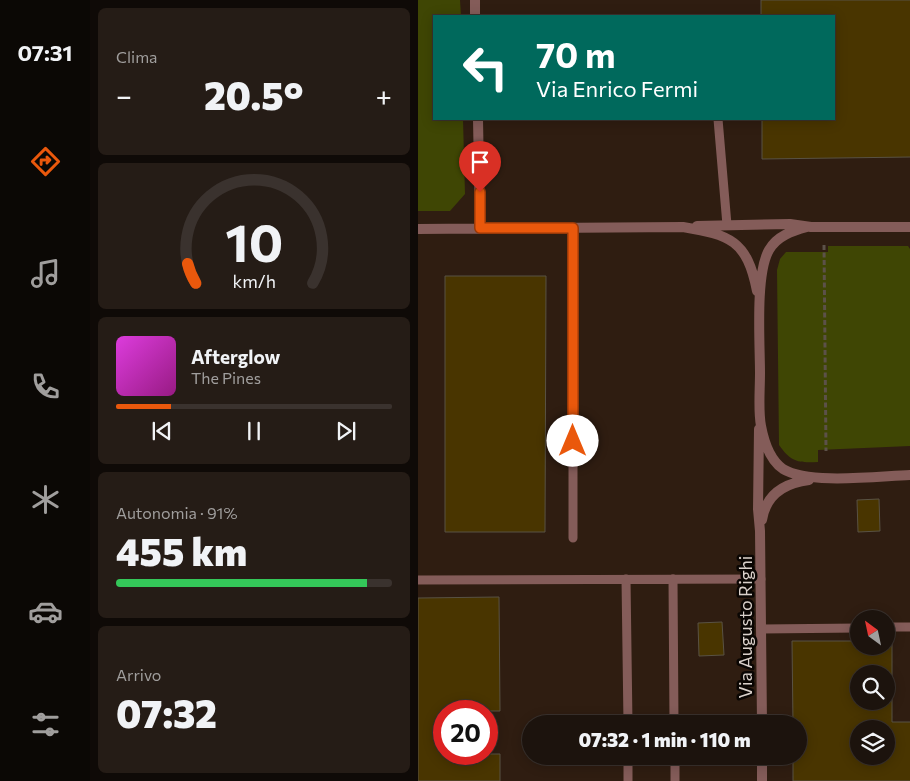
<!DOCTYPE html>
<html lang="it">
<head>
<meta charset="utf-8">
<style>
	:root { --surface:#1c130d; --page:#251c16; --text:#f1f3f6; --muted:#a09e9d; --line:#3a322e; --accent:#ea580c }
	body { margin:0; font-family:Commissioner,sans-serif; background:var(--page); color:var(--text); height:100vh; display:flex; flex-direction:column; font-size:19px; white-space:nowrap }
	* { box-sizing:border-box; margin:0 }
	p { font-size:16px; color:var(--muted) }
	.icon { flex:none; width:28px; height:28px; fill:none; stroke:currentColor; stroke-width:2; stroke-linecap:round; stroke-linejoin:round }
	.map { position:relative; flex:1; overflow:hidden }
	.drawer { display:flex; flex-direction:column; gap:8px; padding:8px; background:#0f0a07; width:328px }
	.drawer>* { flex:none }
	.banner { position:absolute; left:15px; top:15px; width:402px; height:105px; border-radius:0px; box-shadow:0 2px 12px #0003,0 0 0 1px var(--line); background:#00695c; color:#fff; overflow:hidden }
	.needle { width:32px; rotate:327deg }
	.controls { position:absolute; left:432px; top:610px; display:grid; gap:10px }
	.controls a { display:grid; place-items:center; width:45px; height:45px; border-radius:50%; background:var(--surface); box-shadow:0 2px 12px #0003,0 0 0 1px var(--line); font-size:25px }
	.speed { position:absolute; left:15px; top:700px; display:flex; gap:10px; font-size:25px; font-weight:700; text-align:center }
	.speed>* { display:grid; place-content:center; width:65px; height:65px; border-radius:50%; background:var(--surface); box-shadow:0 2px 12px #0003,0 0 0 1px var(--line); line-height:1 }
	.speed .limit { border:8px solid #d22; background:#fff; color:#111 }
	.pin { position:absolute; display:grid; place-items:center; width:42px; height:42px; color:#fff; margin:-51px -21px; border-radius:50% 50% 50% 0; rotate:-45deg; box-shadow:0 0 5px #0007 }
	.pin .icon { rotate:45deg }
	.me { position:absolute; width:55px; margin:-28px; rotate:0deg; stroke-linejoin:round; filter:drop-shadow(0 0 4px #0008) }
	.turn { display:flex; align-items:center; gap:18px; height:105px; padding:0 20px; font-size:22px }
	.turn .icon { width:65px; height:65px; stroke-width:2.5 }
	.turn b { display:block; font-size:35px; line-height:42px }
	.big { font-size:38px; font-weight:800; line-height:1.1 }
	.drawer .widget { flex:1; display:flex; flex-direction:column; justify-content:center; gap:8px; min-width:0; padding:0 18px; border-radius:8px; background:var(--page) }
	.drawer .dial { align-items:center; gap:0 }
	.dial svg { height:130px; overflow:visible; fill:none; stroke:var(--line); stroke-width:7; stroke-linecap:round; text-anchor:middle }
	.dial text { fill:var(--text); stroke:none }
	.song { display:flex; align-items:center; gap:15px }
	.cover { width:60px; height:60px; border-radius:8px; background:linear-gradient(135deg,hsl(300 70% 55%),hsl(310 70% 35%)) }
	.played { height:5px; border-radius:2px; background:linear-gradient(90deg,var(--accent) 20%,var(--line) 20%) }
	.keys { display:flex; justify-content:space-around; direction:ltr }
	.heat { display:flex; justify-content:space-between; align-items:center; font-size:28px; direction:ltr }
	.charge { height:8px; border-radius:4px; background:linear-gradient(90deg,#34c759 91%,var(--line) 0) }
	.trip { position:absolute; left:104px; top:715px; width:285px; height:50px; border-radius:25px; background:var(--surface); box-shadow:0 2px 12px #0003,0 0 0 1px var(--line); font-weight:800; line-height:50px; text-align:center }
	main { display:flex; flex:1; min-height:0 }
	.tab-bar { display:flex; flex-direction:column; width:90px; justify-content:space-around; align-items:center; background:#0b0805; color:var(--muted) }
	.tab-bar .icon { width:35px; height:35px }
	.tab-bar .selected { color:var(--accent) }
	.tab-bar b { font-size:22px; color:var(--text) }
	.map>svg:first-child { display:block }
	.built { fill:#2f1d11; fill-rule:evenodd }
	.green { fill:#3f4604 }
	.building { fill:#493500; stroke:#595244; fill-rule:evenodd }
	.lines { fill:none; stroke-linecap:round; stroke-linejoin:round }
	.path { stroke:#5c5149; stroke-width:3; stroke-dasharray:5 2.5; stroke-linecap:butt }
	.service { stroke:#845c59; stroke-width:9 }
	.minor { stroke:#845c59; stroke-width:10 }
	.route-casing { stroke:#983908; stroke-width:12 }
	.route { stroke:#ea580c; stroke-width:9 }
	.labels { text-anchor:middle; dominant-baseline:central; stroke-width:5; stroke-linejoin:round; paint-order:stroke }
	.street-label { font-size:18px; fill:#d9d0ca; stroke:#0a0603 }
</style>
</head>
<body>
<main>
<nav class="tab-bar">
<b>07:31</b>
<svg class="icon selected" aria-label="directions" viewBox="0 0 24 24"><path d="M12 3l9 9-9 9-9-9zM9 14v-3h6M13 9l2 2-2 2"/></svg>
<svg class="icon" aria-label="music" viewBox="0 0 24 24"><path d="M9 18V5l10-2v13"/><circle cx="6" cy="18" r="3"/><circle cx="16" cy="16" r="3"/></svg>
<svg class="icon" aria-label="phone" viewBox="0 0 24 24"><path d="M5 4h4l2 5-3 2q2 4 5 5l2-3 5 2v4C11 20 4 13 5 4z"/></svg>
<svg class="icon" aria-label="climate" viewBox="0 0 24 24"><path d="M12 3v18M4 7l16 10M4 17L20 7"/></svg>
<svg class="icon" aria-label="car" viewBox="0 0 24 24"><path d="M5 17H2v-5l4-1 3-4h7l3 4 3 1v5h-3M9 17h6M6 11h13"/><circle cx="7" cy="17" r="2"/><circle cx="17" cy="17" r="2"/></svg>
<svg class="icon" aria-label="filters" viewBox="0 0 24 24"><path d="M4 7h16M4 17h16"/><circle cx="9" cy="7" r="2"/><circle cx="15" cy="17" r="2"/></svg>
</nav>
<section class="drawer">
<div class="widget"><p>Clima</p>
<div class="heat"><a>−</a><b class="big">20.5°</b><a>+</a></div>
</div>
<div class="widget dial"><svg viewBox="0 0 100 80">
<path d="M14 69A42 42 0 1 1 86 69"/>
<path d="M14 69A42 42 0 0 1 9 57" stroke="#ea580c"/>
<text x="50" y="56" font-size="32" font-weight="700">10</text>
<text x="50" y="72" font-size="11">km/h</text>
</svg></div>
<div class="widget">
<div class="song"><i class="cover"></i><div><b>Afterglow</b><p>The Pines</p></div></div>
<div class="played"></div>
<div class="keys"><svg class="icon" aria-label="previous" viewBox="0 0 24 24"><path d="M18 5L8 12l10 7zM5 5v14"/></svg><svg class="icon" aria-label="pause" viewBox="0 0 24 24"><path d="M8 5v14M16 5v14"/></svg><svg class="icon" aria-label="next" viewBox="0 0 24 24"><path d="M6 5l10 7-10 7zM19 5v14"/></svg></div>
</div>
<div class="widget"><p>Autonomia · 91%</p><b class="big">455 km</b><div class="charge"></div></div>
<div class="widget"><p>Arrivo</p><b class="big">07:32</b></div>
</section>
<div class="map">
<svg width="493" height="781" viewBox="0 0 493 781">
	<rect width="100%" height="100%" fill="#251911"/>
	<!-- built -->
	<path class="built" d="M0,0H492V781H0ZM16,16H416V119H16ZM441,619H469V646H441ZM441,674H469V701H441ZM26,711H69V754H26ZM112,724H380V756H112ZM441,729H469V756H441Z"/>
	<!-- green -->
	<path class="green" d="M0,0H42L43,16H16V119H45L47,194L32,211H0Z
		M410,246H490L492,249V446L400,450V462C380,463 373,462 361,445L359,270L362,259L368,252H410Z"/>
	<!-- building -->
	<path class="building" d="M343,0H493V157L344,159V119H416V16H343Z
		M27,276H128L127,532H27Z
		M461,499L462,531L440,532L439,500Z
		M81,597L82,711H26V754H82V781H0V598Z
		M304,622L306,655L281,656L280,623Z
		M374,641H441V646H469V641H474V722H493V781H375V756H380V724H375ZM441,674H469V701H441ZM441,729H469V756H441Z"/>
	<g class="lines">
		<!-- path -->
		<path class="path" d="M406,245L408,451"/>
		<!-- service -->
		<path class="service" d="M300,119L309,225
			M155,538V228
			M208,579L210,724
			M255,579L256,724
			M0,580L343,579
			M469,627H493
			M343,629L441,628
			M210,756V781
			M257,756V781"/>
		<!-- minor -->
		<path class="minor" d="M57,0V16
			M60,119L62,229
			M279,226L372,224L393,227H493
			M389,227C374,231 359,236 351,250C337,274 342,344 342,373C342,391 340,410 343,426C346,442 352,460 365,469C391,485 461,476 493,475
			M0,229L265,227C312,235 329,240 339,291
			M341,429L340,509L342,531L344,724
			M344,520C348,494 367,483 391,480
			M344,756V781"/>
	</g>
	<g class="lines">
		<defs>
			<path id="route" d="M62,192V228H155V441"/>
		</defs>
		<!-- route casing -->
		<use href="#route" class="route-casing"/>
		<!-- route -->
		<use href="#route" class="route"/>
	</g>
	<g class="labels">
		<!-- street labels -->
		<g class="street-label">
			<text transform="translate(327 627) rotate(-90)">Via Augusto Righi</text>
		</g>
	</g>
</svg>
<div class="controls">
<a><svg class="needle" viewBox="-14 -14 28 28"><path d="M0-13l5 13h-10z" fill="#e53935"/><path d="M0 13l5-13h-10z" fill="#a09e9d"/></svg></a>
<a><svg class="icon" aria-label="search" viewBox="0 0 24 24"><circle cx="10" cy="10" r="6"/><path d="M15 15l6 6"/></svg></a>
<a><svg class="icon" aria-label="layers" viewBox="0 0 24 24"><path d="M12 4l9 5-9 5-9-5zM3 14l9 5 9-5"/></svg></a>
</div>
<div class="speed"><div class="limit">20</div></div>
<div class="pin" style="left:62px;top:192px;background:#d93025"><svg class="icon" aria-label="arrive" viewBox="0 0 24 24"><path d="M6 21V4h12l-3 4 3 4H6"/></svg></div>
<svg class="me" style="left:155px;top:441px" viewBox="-20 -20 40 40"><circle r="19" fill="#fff"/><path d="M0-13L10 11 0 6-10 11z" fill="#ea580c"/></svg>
<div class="trip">07:32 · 1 min · 110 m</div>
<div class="banner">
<div class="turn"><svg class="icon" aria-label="left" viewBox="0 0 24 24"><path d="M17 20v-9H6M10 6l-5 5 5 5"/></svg><div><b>70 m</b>Via Enrico Fermi</div></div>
</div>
</div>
</main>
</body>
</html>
